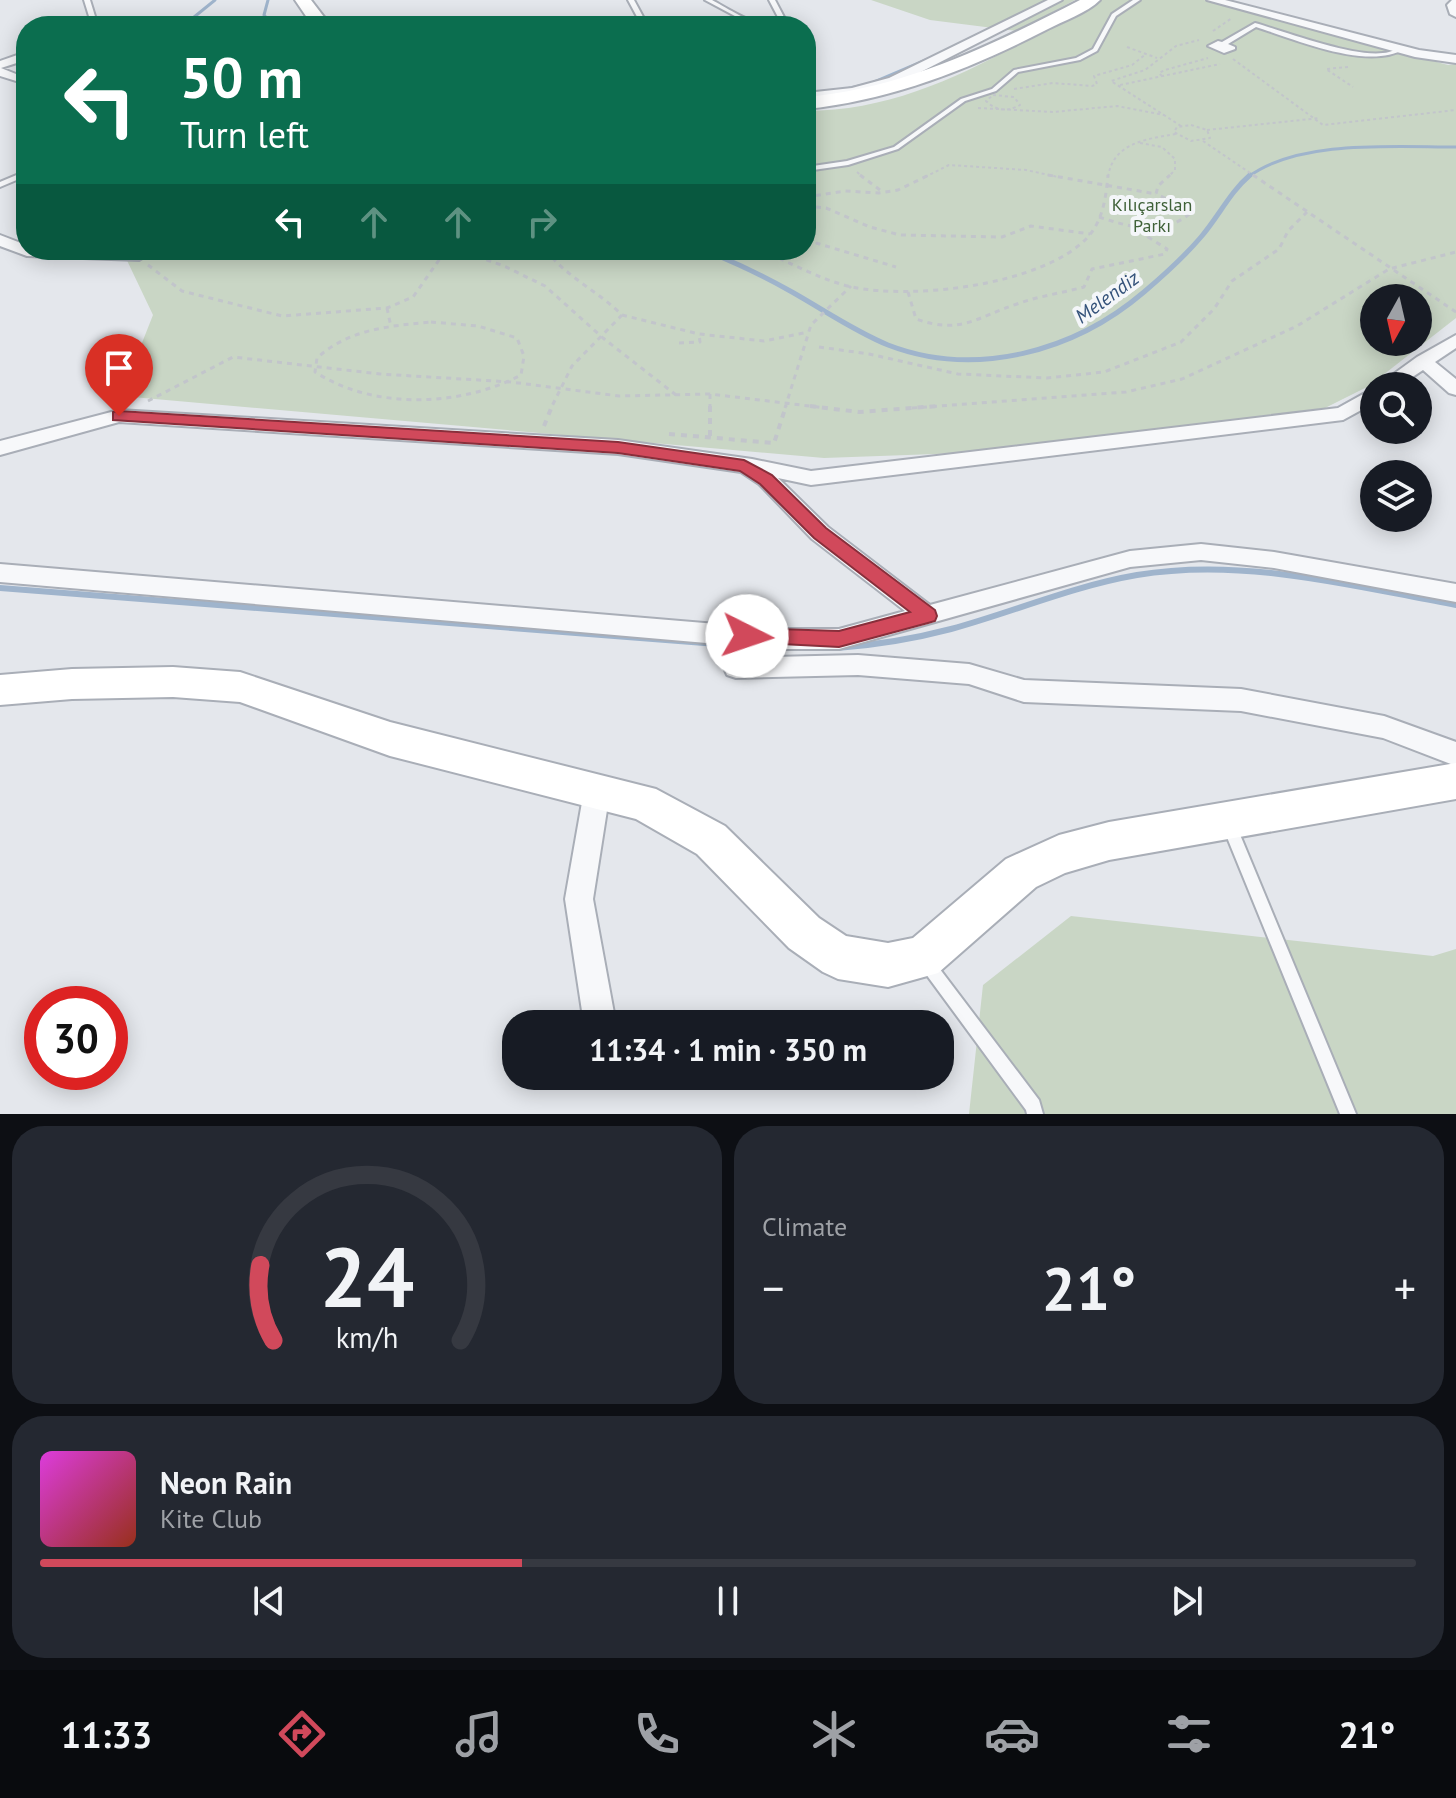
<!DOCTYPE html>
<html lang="en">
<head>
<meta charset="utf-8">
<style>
	:root { --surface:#171b24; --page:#242831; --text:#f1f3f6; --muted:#9ea1a6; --line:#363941; --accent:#d1495b }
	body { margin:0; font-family:"PT Sans",sans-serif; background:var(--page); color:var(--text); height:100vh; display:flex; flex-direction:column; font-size:30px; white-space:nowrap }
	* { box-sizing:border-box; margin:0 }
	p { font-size:26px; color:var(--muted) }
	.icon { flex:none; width:44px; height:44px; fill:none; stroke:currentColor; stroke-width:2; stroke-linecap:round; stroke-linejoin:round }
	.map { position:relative; height:1114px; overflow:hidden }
	.panel { display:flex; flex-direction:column; gap:12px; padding:12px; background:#0d0f14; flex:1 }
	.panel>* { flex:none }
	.top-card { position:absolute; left:16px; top:16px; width:800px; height:244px; border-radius:32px; box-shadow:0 4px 20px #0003; background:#0b6e4f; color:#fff; overflow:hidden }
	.needle { width:52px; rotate:188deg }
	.controls { position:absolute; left:1360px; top:284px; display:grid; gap:16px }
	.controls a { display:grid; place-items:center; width:72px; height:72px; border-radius:50%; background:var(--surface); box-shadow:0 4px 20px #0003; font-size:40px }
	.speed { position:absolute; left:24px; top:986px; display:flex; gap:16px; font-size:40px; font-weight:700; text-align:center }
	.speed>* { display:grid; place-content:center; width:104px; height:104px; border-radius:50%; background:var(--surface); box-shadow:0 4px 20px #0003; line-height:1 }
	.speed .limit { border:12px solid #d22; background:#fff; color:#111 }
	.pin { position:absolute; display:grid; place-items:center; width:68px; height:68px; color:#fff; margin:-82px -34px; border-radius:50% 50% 50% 0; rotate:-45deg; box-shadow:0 0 8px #0007 }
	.pin .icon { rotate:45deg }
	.me { position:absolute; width:88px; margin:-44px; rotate:94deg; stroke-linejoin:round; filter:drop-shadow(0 0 6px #0008) }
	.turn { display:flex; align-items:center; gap:28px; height:168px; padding:0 32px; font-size:36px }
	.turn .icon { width:104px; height:104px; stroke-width:2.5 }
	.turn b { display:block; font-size:56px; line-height:68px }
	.lanes { display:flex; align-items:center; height:76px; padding:0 32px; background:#0003; justify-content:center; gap:40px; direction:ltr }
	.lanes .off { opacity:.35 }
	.big { font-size:60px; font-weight:700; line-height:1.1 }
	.panel .widget { flex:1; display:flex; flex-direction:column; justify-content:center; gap:12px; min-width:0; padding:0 28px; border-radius:32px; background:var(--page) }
	.panel .dial { align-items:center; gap:0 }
	.dial svg { height:208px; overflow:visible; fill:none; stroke:var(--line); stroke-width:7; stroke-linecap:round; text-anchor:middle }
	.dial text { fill:var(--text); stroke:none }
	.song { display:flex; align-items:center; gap:24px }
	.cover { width:96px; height:96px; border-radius:12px; background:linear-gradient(135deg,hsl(300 70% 55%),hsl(10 70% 35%)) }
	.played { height:8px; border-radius:4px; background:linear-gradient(90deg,var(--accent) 35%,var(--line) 35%) }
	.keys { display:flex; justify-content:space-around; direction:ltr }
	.heat { display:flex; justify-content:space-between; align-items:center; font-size:44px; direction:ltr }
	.panel .tiles { flex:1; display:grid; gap:12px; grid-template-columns:1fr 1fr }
	.widget:last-child { grid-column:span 2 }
	.trip { position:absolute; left:502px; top:1010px; width:452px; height:80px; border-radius:32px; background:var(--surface); box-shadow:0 4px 20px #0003; font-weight:700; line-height:80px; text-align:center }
	.menu { display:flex; height:128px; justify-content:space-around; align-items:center; background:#090b0e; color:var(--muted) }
	.menu .icon { width:56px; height:56px }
	.menu .selected { color:var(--accent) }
	.menu b { font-size:36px; color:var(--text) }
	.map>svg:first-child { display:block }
	.green { fill:#c9d6c5; fill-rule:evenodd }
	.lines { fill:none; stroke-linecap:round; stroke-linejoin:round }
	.stream-far2 { stroke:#9fb4cc; stroke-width:3 }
	.stream-far1 { stroke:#9fb4cc; stroke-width:5 }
	.stream { stroke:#9fb4cc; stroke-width:6 }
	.lane-casing { stroke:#a9aeb7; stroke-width:4 }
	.street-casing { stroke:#a9aeb7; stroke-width:4 }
	.secondary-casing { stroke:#a9aeb7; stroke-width:4 }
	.path-far2 { stroke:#c2c5cb; stroke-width:2; stroke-dasharray:3 3; stroke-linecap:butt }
	.path-far1 { stroke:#c2c5cb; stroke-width:3; stroke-dasharray:5 5; stroke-linecap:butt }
	.path { stroke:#c2c5cb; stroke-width:4; stroke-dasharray:6 6; stroke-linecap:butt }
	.lane { fill:#f7f8fa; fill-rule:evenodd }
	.street { fill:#f7f8fa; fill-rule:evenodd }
	.secondary { fill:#fff; fill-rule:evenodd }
	.route { fill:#d1495b; stroke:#882f3b; stroke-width:2 }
	.labels { text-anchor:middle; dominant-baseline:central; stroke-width:8; stroke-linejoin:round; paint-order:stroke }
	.far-park-label { font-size:18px; fill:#3f6138; stroke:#f4f6f9 }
	.far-water-label { font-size:20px; font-style:italic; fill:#34527a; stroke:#f4f6f9 }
</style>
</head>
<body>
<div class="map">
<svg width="1456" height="1114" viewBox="0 0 1456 1114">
	<rect width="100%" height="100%" fill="#e4e7ec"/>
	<!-- green -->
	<path class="green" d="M871,0H1075L1017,31L930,20Z
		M1096,0H1204L1448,65L1456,64V318L1369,386L1325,408L963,453L824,458L121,396L153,315L122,250H806V111C914,111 1005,52 1096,0ZM1374,298H1418V342H1374Z
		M1071,916L1433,956L1456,949V1114H969L983,985Z"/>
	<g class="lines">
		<!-- stream-far2 -->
		<path class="stream-far2" d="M268,0L264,15L268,20L284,26
			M183,26L215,0
			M842,90L872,83L940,54
			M806,93L819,92
			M1248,177C1299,139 1395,147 1456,147"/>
		<!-- stream-far1 -->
		<path class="stream-far1" d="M704,250C734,262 764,276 792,292C824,310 854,331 888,345C976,379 1075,351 1144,292C1164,275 1184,257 1201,237C1219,216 1230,192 1250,175"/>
		<!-- stream -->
		<path class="stream" d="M0,588L730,645
			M837,648C876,645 913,639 951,629C1013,612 1073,586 1137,575C1243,557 1352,586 1456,605"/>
		<defs>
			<path id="lane" d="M84,0H90L98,26H92Z
				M628,0H634L648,26H642Z
				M705,0H712C725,7 761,30 774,24C776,23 777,20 779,19L769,0H775L785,19L778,26H758L748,23Z
				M1133,0H1140L1116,16L1097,51L1080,60L1018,72L996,91L965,101L898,149L848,165L806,171V167L847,161L894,147L961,99L992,89L1014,70L1076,58L1093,49L1112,14Z
				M1255,23C1287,32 1358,60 1389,52C1393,51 1397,49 1401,47L1404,49C1368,71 1294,39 1256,27L1228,44L1235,47V49L1224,53L1208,46L1218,41L1222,42Z
				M26,171V176L0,187V182Z
				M1229,819L1234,820L1236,825L1356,1114H1340L1222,825L1224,820Z
				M928,957L933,960L1039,1100L1043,1114H1027L1026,1110L923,970L920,965L923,960Z"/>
			<path id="street" d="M1048,0H1062L897,84L853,96L806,101V93L852,88L889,78Z
				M1207,0H1225L1419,50L1456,55V63L1415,57Z
				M1452,0H1456V17L1450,14L1447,5Z
				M164,19L225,23L231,26H118L124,23Z
				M26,52V60L1,68L26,78V84L0,76V61Z
				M0,235L26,245V250H139L147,255L139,260L27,256L0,246Z
				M1456,335V348L1435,362L1456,379V395L1449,393L1423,370L1399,386H1377L1417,357Z
				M1374,388V403L1343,420L811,485L778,478L828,527L930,605L1130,551L1201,544L1274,552L1456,584V602L1274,568L1201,560L1130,567L839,649H777L0,582V564L777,629H839L905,611L812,539L759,484L741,472L618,454L119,422L0,455V441L119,410L618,440L752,459L811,471L1338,408Z
				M858,655L969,664L1024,680L1241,689L1384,716L1456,742V766L1383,738L1241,711L1024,702L969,684L858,675L736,678L727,675L724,668L727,661L736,658Z
				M597,779L606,782L610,791L593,899L616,1024H584L565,899L584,791L588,782Z"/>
			<path id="secondary" d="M295,0H311L324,17L338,26L312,25Z
				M1080,0H1100C1087,13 1063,21 1046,30C970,69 892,100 806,109V97C905,88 992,45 1080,0Z
				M173,667L240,672L390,722L656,789L725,826L819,918L846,936L888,943L913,938L1006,859L1059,835L1109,822L1456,763V799L1109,860L1065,873L1036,887L938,973L888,987L838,979L823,972L789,948L697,854L636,819L390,756L240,702L173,697L72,699L0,705V675L72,669Z"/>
		</defs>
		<!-- lane casing -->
		<use href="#lane" class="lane-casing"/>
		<!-- street casing -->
		<use href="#street" class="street-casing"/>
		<!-- secondary casing -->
		<use href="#secondary" class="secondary-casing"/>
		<!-- path-far2 -->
		<path class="path-far2" d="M1213,31L1232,18
			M1127,47L1157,58
			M1233,59L1323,125L1456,110
			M1348,67L1326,69L1353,87
			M1162,76L1159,73L1165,70L1208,58
			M1120,85L1220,64
			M1014,89L1053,83L1092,86L1097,84L1094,76L1132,65L1146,54
			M993,95L1014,97L1020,105C1008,112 996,111 986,101Z
			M978,108L1053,112L1117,106L1164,115
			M1191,125L1207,130L1210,138L1191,141L1174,132L1177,127Z
			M1181,126L1111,81L1145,70L1176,46L1199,40
			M1207,130L1320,118
			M1203,141L1256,177
			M1140,143L1162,147L1175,159V170L1168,177
			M857,172L863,177
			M925,177L949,165L1026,170L1058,177
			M1108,177C1113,142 1148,139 1176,134"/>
		<!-- path-far1 -->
		<path class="path-far1" d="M860,175L884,193
			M1048,175L1156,194L1158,186L1170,175
			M1253,175L1456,312
			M806,197L845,191L879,193L898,190L929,175
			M806,206L826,208L870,227L900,235L1002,237L1031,226L1090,234
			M1099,217C1133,228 1164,237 1193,211L1156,194
			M806,240L896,267
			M458,250L504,266L545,286L603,338L676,395
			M546,250C566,277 598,291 622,315L572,366L551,408
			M761,250C791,263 821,280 852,287C914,300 1042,285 1087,238C1103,221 1106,197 1108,175
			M148,265L182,291L282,316L387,308L413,297L446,250
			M908,292L916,319C961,335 977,317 1017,304C1039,296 1062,293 1084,287L1092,269L1165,254L1167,249L1148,237V231
			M387,308L391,327
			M622,315L699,334L764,341L808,332
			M431,322L478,326L517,338L524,356L521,375C460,407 374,410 315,372L317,358C349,329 389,326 431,322Z
			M679,343L700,342L699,334
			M819,347L869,354L958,374L1047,378L1104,372L1181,342L1214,309L1232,281L1279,249L1288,231L1307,212
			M710,394V408
			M148,401L233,357L380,374L511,382L619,396L710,394L826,408
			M785,408L811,325L851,286
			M912,408L1126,392L1182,379L1297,326L1389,269L1456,252"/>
		<!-- path -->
		<path class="path" d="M710,406V436
			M810,406L859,412L938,406
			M544,426L552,406
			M669,434L774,443L786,406"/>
		<!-- lane -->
		<use href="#lane" class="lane"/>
		<!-- street -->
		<use href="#street" class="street"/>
		<!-- secondary -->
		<use href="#secondary" class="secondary"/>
	</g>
	<!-- route -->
	<path class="route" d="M119,411L618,442L744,460L772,475L826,528L935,610L937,616L935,621L928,623L839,647L740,642L737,636L740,631L747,628L839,631L910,612L814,538L760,484L740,471L618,453L113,420V412Z"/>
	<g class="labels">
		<!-- far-park labels -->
		<g class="far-park-label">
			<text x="1152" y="204">Kılıçarslan<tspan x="1152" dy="21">Parkı</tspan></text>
		</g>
		<!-- far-water labels -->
		<g class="far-water-label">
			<text transform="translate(1107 297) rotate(-36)">Melendiz</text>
		</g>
	</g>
</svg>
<div class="controls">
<a><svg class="needle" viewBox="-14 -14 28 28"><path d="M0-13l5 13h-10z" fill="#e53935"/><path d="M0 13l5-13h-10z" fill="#9ea1a6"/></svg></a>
<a><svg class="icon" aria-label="search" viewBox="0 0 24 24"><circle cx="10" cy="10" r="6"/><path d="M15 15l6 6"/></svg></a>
<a><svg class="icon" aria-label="layers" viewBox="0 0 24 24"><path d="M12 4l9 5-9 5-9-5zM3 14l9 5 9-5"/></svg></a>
</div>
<div class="speed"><div class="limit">30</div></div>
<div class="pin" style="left:119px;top:416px;background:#d93025"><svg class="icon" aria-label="arrive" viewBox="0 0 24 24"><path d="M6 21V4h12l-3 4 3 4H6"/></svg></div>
<svg class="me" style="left:747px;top:636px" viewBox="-20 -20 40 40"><circle r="19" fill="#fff"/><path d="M0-13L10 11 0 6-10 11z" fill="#d1495b"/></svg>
<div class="trip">11:34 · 1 min · 350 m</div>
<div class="top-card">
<div class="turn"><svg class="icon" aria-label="left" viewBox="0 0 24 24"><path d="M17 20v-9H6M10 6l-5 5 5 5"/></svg><div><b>50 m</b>Turn left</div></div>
<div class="lanes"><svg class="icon" aria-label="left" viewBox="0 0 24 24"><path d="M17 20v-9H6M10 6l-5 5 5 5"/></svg><svg class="icon off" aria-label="ahead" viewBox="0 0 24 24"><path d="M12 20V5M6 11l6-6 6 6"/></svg><svg class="icon off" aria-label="ahead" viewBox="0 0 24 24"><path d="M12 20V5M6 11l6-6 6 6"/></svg><svg class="icon off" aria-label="right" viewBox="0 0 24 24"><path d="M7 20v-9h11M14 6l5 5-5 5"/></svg></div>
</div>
</div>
<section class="panel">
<div class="tiles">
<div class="widget dial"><svg viewBox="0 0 100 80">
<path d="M14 69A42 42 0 1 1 86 69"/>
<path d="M14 69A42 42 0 0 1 9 40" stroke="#d1495b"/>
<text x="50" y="56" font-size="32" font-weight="700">24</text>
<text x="50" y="72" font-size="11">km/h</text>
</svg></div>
<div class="widget"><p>Climate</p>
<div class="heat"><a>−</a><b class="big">21°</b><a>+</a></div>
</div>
<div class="widget">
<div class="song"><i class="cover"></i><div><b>Neon Rain</b><p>Kite Club</p></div></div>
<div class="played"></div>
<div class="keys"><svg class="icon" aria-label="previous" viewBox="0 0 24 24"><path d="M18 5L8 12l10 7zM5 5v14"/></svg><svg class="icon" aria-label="pause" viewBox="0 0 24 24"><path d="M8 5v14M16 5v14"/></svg><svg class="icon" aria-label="next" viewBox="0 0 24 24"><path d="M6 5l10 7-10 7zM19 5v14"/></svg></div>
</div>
</div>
</section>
<nav class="menu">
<b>11:33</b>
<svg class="icon selected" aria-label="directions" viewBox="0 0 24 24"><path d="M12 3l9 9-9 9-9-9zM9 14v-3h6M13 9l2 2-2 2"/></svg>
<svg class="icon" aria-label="music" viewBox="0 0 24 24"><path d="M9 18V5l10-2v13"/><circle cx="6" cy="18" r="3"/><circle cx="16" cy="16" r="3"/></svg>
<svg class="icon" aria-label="phone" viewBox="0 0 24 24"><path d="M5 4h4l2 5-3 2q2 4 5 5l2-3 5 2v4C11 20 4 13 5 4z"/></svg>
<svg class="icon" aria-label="climate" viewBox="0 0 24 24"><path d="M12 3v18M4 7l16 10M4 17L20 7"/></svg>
<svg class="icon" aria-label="car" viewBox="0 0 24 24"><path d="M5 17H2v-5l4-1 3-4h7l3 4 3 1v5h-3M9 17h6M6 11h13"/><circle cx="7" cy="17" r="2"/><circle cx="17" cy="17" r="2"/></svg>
<svg class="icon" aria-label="filters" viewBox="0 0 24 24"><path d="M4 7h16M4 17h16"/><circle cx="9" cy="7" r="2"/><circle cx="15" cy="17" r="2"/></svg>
<b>21°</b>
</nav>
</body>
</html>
